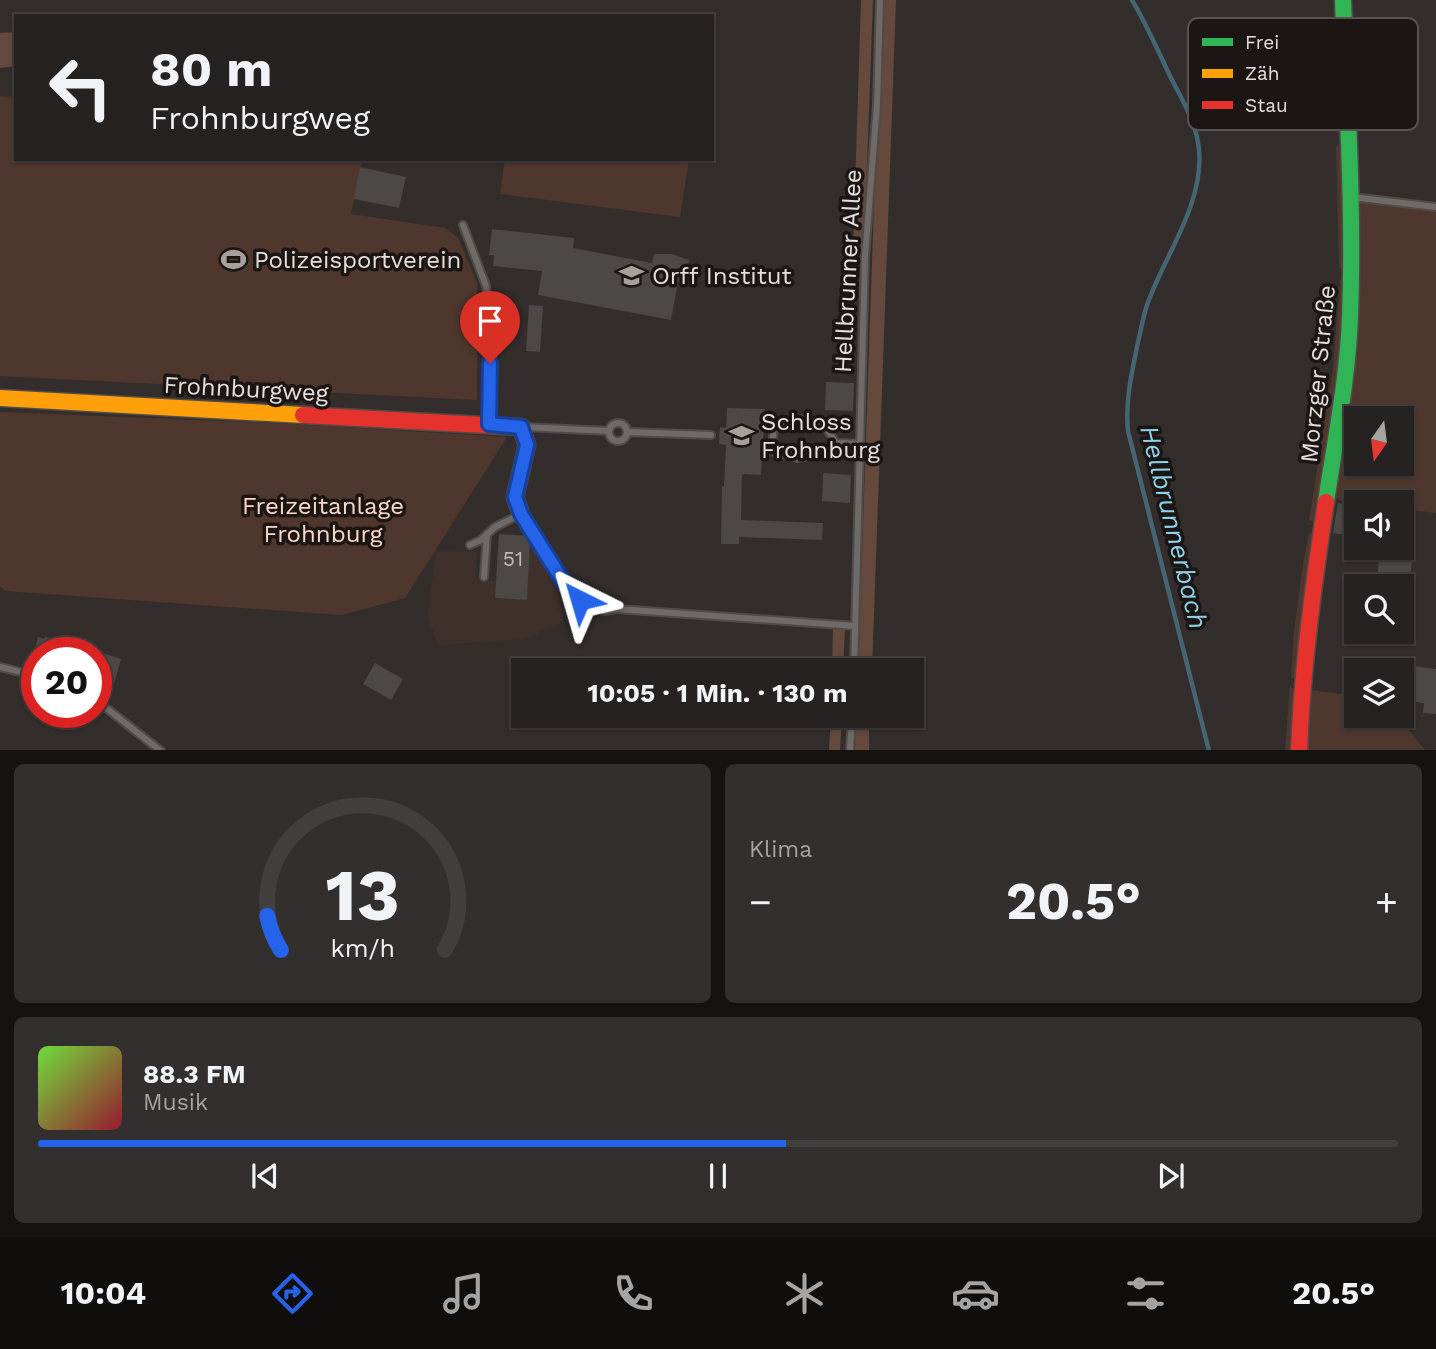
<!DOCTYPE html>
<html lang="de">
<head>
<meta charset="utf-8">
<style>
	:root { --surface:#262221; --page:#322f2e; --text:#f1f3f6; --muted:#a4a4a5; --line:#423f3f; --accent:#2563eb }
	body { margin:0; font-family:"Work Sans",sans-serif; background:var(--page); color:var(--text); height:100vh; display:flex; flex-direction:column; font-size:26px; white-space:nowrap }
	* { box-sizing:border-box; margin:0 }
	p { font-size:23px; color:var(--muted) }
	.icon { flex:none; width:38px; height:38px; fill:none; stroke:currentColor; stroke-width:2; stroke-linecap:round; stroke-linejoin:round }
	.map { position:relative; height:750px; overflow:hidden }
	.sheet { display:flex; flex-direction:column; gap:14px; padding:14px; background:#151312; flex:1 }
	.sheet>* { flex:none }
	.guide { position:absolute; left:14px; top:14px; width:700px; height:147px; border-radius:0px; box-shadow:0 2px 5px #0004,0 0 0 2px var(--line); background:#262221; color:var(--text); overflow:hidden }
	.needle { width:46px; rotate:194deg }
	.buttons { position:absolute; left:1344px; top:406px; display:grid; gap:14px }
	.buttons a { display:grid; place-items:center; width:70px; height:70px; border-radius:0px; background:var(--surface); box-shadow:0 2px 5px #0004,0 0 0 2px var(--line); font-size:35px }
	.speed { position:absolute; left:21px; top:637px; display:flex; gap:14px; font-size:35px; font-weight:700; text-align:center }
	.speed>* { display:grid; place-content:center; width:91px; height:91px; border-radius:50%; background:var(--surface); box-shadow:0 2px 5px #0004,0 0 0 2px var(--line); line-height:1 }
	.speed .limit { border:10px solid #d22; background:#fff; color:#111 }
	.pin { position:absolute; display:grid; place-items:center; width:60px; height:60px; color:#fff; margin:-72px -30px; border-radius:50% 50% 50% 0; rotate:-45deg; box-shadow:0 0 7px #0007 }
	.pin .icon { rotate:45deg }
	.me { position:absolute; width:77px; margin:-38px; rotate:320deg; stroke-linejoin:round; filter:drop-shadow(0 0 5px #0008) }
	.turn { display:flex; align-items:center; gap:24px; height:147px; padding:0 21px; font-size:32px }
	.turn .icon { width:91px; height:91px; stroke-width:2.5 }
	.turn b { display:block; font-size:49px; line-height:60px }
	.big { font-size:52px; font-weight:700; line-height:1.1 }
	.sheet .tile { flex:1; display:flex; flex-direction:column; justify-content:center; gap:10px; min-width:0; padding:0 24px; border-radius:10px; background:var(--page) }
	.sheet .dial { align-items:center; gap:0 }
	.dial svg { height:182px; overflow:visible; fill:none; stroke:var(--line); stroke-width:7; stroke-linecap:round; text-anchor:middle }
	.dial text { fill:var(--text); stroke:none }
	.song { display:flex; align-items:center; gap:21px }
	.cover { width:84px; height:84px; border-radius:10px; background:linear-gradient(135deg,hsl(100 70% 55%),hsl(350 70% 35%)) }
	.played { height:7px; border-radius:4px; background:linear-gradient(90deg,var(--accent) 55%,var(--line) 55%) }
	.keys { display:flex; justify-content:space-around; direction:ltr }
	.heat { display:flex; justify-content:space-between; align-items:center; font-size:38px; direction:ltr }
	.sheet .tiles { flex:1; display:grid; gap:14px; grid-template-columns:1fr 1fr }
	.tile:last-child { grid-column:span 2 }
	.trip { position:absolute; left:511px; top:658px; width:413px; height:70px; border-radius:0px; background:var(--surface); box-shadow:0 2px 5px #0004,0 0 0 2px var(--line); font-weight:700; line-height:70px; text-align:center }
	.tab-bar { display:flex; height:112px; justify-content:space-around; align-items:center; background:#0f0e0d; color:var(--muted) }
	.tab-bar .icon { width:49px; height:49px }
	.tab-bar .selected { color:var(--accent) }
	.tab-bar b { font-size:32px; color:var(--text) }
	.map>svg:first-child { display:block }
	.built { fill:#3e302a }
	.green { fill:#50372d; fill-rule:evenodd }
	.forest { fill:#65493d }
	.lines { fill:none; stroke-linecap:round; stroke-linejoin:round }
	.stream { stroke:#436672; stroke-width:4.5 }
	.building { fill:#4c4846 }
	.lane-casing { stroke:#4f4b49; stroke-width:10 }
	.fast-casing { stroke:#4f4b49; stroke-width:19 }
	.slow-casing { stroke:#4f4b49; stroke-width:19 }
	.jam-casing { stroke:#4f4b49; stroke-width:19 }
	.lane { stroke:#6e6a68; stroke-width:6 }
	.fast { stroke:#30b455; stroke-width:16 }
	.slow { stroke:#ff9f0a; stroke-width:16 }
	.jam { stroke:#e5322d; stroke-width:16 }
	.route-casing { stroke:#184099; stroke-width:18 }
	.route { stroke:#2563eb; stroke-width:12 }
	.labels { text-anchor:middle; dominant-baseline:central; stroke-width:7; stroke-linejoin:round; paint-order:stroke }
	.number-label { font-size:21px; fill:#bfb9b6 }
	.poi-label { font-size:24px; fill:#e5dfdc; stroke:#1b1614; text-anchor:start }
	.street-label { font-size:24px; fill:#e5dfdc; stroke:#1b1614 }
	.park-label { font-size:24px; fill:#fcd6c8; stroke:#1b1614 }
	.water-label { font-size:26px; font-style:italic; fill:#8dd2ec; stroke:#1b1614 }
	.key { fill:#1b1614; stroke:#585250; stroke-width:2 }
	.key-label { font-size:19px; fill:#e5dfdc }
</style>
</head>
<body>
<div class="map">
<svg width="1436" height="751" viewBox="0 0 1436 751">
	<rect width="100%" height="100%" fill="#332e2c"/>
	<!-- built -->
	<path class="built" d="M499,534L531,536L558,588L564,621L525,639L439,645L427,618L436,551L477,552L476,579L496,581Z"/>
	<!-- green -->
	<path class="green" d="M1332,40L1337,42L1339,134L1336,132L1331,43Z
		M0,96L16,97V159H363L351,214L445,228L458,238L477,283V400L0,376Z
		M1339,145L1343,197L1344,267L1341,269L1339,267L1336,146Z
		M505,159H689L680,217L500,194Z
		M1359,193L1436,205V513L1402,509V502L1356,503L1335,499C1351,396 1365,297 1359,193ZM1356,418H1402V464H1356Z
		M1343,279L1344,281L1340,353L1315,520L1311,521L1309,520L1333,368L1340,280Z
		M0,412L292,424L507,437L405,598L342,615L5,591L0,586Z
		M1309,532L1314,533L1296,677L1291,679L1294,631L1303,564Z
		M1290,686L1295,691L1291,750L1285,751Z
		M1310,690L1341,694L1356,700V716H1386L1407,728L1425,750L1306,751Z"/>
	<!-- forest -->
	<path class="forest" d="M861,0H873L864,249H853Z
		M881,0H896L872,670H858Z
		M16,32V66L0,68V33Z
		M833,629H845L843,670H832Z
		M831,716H842L840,750H829Z
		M856,716H869V750H855Z"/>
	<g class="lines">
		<!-- stream -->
		<path class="stream" d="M1132,0C1147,25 1158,51 1170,76C1182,100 1197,123 1199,150C1204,205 1164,256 1147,305C1143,317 1141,330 1138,342C1132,372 1125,400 1128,431L1209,751"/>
	</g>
	<!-- building -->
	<path class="building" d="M360,167L406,177L399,208L354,199Z
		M492,229L574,238L573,248L652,263L654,254H672L689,260L685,283L678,282L671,320L538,295L542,271L493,266L494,255H489Z
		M529,305L543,306L540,352L526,351Z
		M826,382L854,383L853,411L825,410Z
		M727,408L765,409L761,475L742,474L741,520L823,523L822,540L739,537V544H721L722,486H724L726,445L719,444L720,427L726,428Z
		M823,473L851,475L850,503L822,501Z
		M1338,503L1356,507L1352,536L1333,533Z
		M499,534L528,536L530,540L527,600L495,598Z
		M1385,550L1413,553L1409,585L1377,581L1379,559L1383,560Z
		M38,637L44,639L45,637L89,650V653H34Z
		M96,651L121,659L114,684L96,679Z
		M1374,658L1414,663V666L1436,669V714L1423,713L1424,703L1402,700V670H1373Z
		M375,663L403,679L391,700L363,684Z"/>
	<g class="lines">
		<defs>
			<path id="lane" d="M1352,197L1436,207
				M463,225L486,286L490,319L489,422
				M609 432a9 9 0 1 1 18 0a9 9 0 1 1-18 0Z
				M523,427L609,431
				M627,432L711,435
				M836,443L825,454L797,458L772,451L774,424L801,419L825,426L836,443L860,444
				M470,545L481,540L495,527L521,514L566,586L580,600L605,611L617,609L855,626
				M484,577L487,534
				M0,667L37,676
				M854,670L865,257L877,105L880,0
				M96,700L161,751
				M850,751L852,716"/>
			<path id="fast" d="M1326,502C1335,441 1348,378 1350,316C1354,211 1347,105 1343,0"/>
			<path id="slow" d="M0,398L303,415"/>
			<path id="jam" d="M303,415L521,427L527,445L515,497L521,514
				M1299,751C1302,668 1313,585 1326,502"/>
		</defs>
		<!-- lane casing -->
		<use href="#lane" class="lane-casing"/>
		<!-- fast casing -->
		<use href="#fast" class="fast-casing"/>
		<!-- slow casing -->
		<use href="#slow" class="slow-casing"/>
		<!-- jam casing -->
		<use href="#jam" class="jam-casing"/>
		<!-- lane -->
		<use href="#lane" class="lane"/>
		<!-- fast -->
		<use href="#fast" class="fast"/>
		<!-- slow -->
		<use href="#slow" class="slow"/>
		<!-- jam -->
		<use href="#jam" class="jam"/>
	</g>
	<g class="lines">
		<defs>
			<path id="route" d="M490,363L489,424L521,427L527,445L515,497L521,514L566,586L580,600"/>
		</defs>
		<!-- route casing -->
		<use href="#route" class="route-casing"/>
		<!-- route -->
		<use href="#route" class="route"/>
	</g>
	<!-- icons -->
	<defs>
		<symbol id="stadium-bare" viewBox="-9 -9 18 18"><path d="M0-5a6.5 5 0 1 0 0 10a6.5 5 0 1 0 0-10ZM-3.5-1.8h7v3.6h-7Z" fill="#a7a19e" stroke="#1b1614" stroke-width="2.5" paint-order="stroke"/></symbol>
		<symbol id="university-bare" viewBox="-9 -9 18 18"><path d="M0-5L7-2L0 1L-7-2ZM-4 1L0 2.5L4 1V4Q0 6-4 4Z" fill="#a7a19e" stroke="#1b1614" stroke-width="2.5" paint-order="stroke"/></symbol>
	</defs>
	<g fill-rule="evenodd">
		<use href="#stadium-bare" x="216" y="242" width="35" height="35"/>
		<use href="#university-bare" x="614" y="258" width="35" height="35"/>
		<use href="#university-bare" x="724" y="418" width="35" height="35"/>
	</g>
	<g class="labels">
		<!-- number labels -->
		<g class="number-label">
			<text x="513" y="558">51</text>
		</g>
		<!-- poi labels -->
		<g class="poi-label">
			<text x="254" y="260">Polizeisportverein</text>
			<text x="652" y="276">Orff Institut</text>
			<text x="761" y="422">Schloss<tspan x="761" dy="28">Frohnburg</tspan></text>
		</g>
		<!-- street labels -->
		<g class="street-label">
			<text transform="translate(848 271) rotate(-87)">Hellbrunner Allee</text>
			<text transform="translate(1318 374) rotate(-84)">Morzger Straße</text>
			<text transform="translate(246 389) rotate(3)">Frohnburgweg</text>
		</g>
		<!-- park labels -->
		<g class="park-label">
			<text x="323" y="506">Freizeitanlage<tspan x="323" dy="28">Frohnburg</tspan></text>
		</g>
		<!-- water labels -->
		<g class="water-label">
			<text transform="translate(1174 527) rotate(76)">Hellbrunnerbach</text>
		</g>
	</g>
	<!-- legend -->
	<rect x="1188" y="18" width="230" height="112" rx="10" class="key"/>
	<rect x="1202" y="38" width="31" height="8" fill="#30b455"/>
	<rect x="1202" y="69" width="31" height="9" fill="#ff9f0a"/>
	<rect x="1202" y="101" width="31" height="8" fill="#e5322d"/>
	<g class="key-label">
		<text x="1245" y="49">Frei</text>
		<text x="1245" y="80">Zäh</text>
		<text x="1245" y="112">Stau</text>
	</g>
</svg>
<div class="buttons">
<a><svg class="needle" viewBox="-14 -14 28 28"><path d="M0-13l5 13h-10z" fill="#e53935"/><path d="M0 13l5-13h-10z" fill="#a4a4a5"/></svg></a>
<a><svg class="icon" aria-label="sound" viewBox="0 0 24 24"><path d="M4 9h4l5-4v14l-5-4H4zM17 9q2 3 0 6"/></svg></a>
<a><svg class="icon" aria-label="search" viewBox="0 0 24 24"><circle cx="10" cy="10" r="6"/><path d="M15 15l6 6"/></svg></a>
<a><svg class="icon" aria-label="layers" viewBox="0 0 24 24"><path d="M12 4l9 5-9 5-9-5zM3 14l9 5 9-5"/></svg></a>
</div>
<div class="speed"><div class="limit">20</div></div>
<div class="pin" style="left:490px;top:363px;background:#d93025"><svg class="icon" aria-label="arrive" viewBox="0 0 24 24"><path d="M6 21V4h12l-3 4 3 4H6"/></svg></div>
<svg class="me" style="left:580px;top:600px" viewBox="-20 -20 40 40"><path d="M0-17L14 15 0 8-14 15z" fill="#2563eb" stroke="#fff" stroke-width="4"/></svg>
<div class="trip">10:05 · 1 Min. · 130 m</div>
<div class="guide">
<div class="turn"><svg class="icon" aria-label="left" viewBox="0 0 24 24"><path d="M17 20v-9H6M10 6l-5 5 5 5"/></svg><div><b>80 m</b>Frohnburgweg</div></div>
</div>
</div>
<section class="sheet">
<div class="tiles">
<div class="tile dial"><svg viewBox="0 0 100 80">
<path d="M14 69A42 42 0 1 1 86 69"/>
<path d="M14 69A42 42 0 0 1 8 54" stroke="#2563eb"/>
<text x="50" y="56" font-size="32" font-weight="700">13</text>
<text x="50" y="72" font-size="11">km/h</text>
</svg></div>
<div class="tile"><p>Klima</p>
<div class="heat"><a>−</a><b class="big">20.5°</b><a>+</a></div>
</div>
<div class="tile">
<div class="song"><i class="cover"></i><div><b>88.3 FM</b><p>Musik</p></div></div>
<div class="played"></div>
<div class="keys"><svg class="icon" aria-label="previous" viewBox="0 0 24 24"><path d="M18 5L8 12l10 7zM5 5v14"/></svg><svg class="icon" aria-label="pause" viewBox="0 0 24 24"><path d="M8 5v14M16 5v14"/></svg><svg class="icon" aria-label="next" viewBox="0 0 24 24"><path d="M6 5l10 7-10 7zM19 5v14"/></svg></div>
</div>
</div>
</section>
<nav class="tab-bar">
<b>10:04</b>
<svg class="icon selected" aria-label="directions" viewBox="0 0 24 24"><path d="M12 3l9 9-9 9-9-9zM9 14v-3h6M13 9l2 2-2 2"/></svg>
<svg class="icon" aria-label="music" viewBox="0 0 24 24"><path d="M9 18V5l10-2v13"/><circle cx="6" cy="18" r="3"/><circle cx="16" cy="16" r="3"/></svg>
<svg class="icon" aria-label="phone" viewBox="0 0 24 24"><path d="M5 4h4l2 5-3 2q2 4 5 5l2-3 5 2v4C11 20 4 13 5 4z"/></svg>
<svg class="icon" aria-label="climate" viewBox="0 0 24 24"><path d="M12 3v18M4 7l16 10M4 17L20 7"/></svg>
<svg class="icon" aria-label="car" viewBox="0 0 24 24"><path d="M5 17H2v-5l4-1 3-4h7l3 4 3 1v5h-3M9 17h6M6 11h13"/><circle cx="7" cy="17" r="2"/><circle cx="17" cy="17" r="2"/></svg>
<svg class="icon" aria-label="filters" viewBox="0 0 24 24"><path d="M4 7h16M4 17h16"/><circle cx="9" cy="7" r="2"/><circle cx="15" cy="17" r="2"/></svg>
<b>20.5°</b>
</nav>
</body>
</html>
